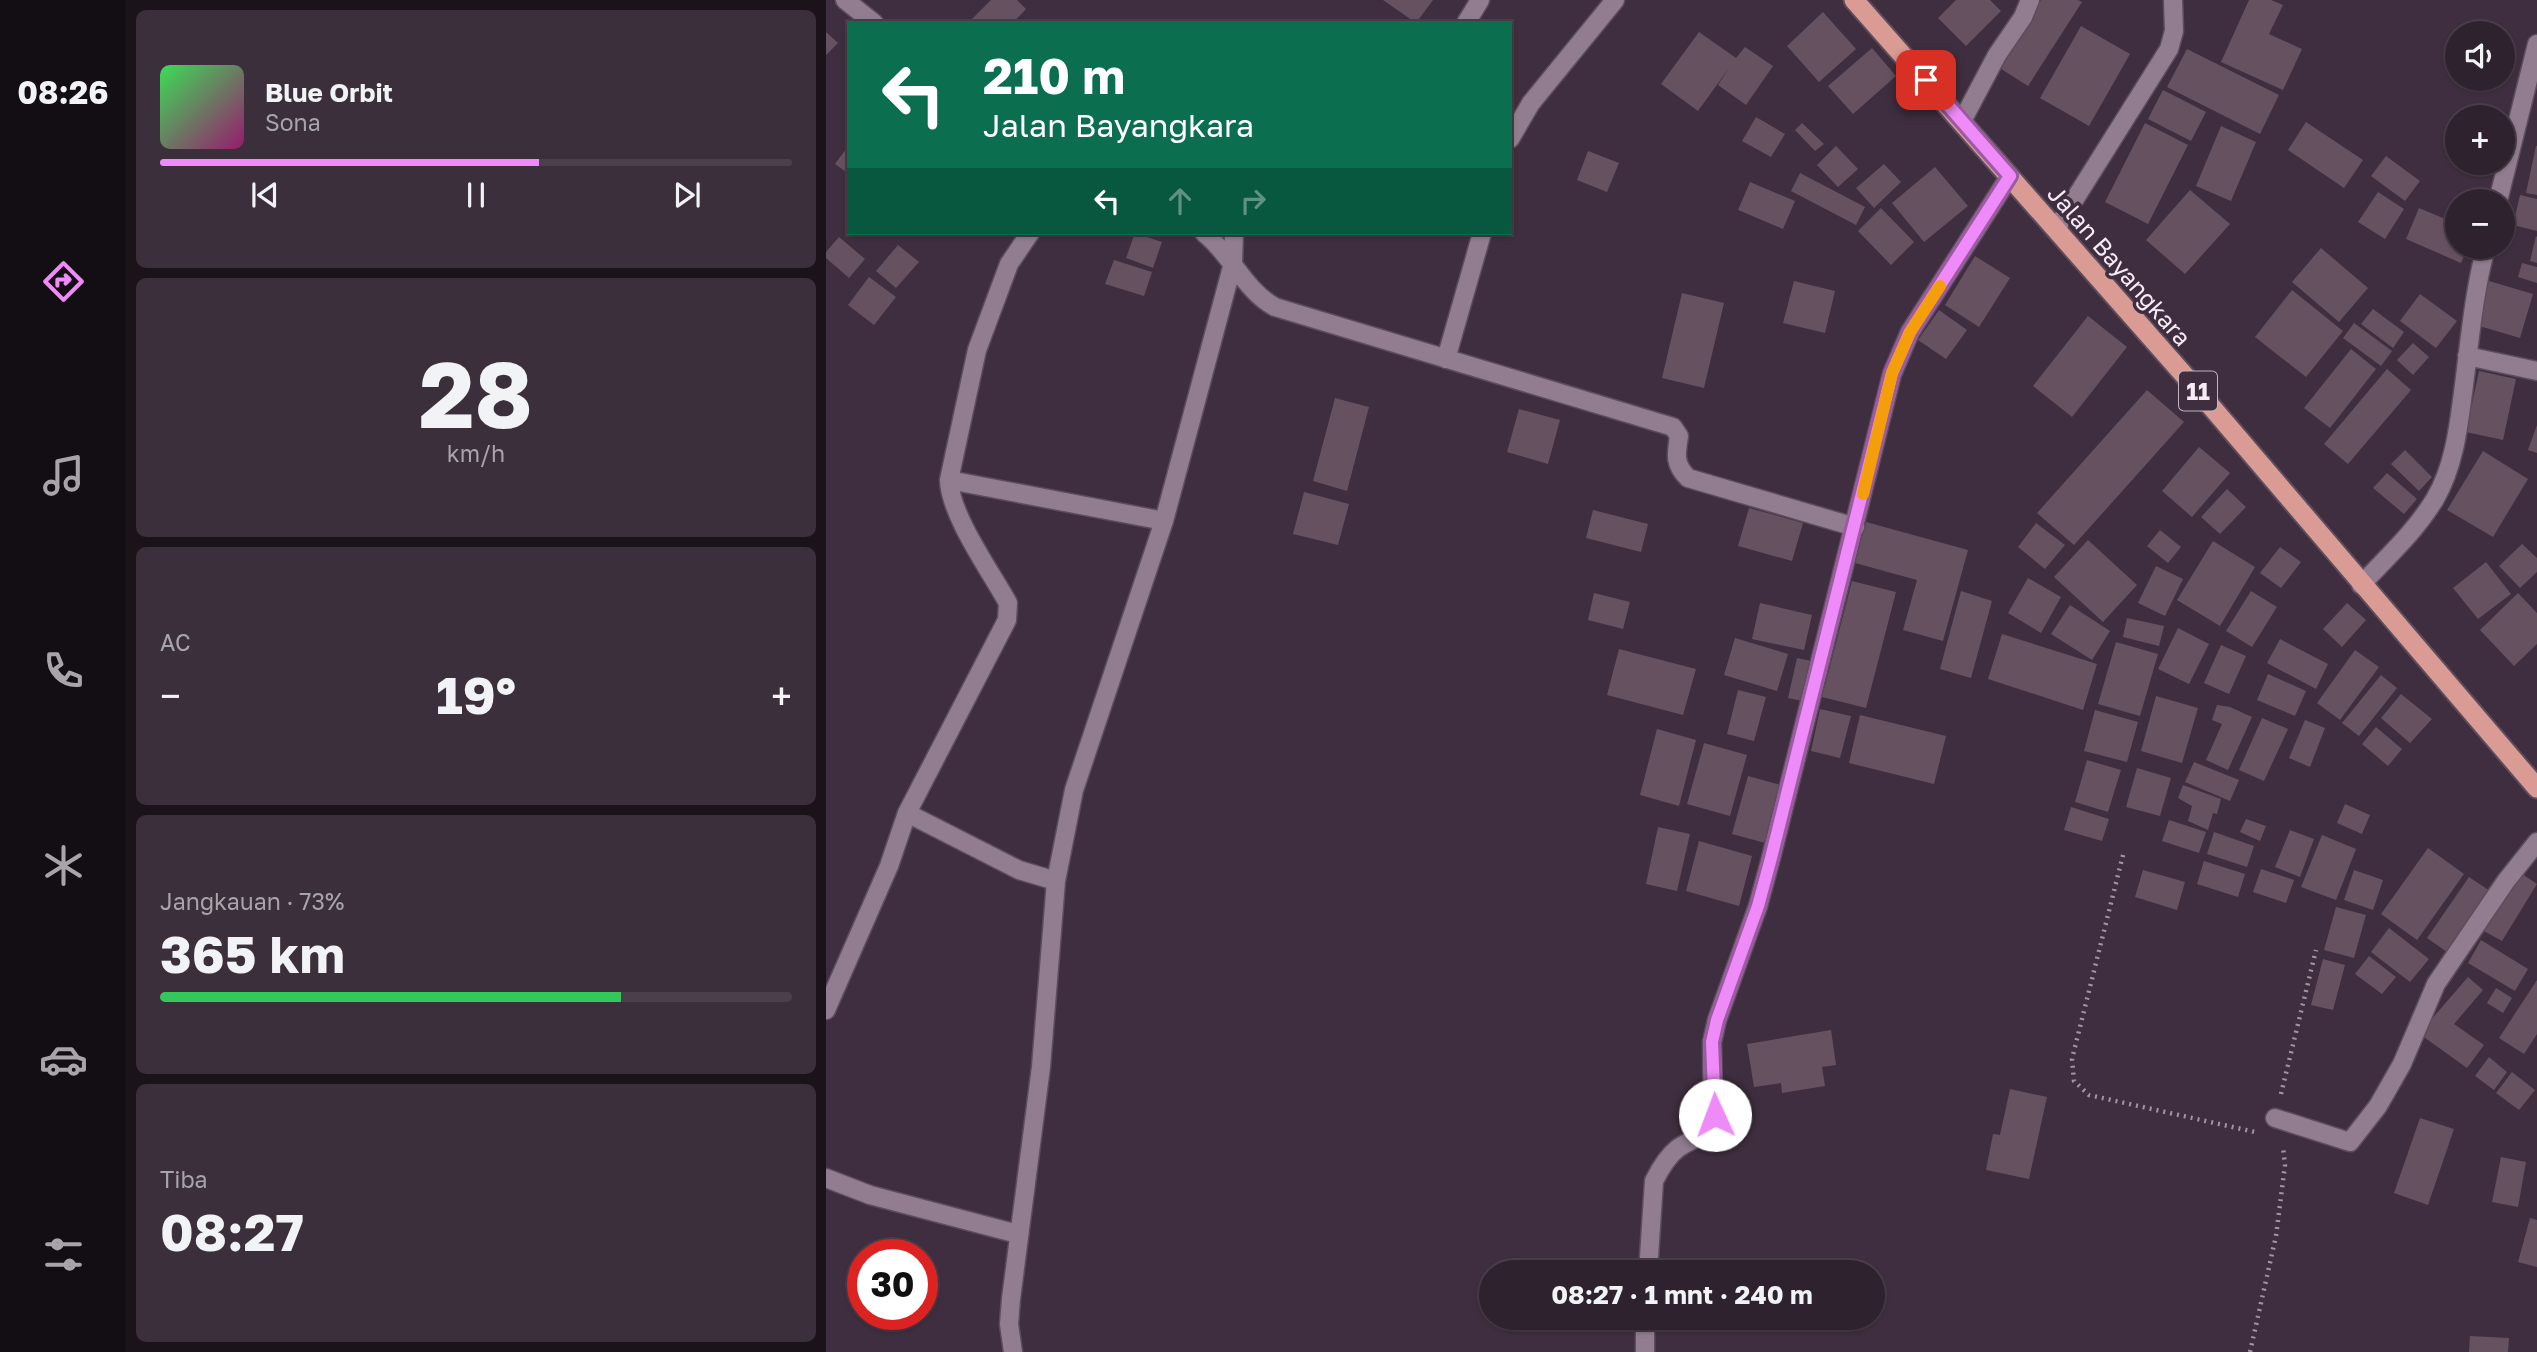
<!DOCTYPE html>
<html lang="id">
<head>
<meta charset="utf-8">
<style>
	:root { --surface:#2f222f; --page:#3b2f3b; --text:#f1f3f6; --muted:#a7a4aa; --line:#4a3f4b; --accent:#ee8bf8 }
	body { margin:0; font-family:"Golos Text",sans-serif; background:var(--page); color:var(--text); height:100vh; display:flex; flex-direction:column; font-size:26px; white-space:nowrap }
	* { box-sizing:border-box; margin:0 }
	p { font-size:23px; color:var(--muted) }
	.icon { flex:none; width:38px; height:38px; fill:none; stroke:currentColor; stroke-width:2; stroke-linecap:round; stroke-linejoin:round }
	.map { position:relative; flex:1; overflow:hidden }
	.drawer { display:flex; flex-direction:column; gap:10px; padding:10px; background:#1a131a; width:700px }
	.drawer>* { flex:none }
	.hud { position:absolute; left:21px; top:21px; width:665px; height:214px; border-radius:0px; box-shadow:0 2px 5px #0004,0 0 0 2px var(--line); background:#0b6e4f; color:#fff; overflow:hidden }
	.fabs { position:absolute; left:1619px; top:21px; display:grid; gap:14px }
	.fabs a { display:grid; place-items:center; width:70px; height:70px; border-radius:50%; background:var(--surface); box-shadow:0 2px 5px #0004,0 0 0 2px var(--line); font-size:35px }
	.speed { position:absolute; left:21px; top:1239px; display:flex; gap:14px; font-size:35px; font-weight:700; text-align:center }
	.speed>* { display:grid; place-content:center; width:91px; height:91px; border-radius:50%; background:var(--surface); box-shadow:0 2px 5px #0004,0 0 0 2px var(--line); line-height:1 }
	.speed .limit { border:10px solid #d22; background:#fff; color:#111 }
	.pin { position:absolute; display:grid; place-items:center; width:60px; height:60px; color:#fff; margin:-30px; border-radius:14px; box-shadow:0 4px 10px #0006 }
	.me { position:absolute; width:77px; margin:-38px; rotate:358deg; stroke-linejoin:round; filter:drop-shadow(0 0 5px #0008) }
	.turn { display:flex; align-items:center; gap:24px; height:147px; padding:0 21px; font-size:32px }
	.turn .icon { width:91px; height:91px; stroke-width:2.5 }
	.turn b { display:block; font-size:49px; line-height:60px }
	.lanes { display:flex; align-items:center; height:66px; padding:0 21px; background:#0003; justify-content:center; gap:35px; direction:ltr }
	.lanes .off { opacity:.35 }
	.big { font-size:52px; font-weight:700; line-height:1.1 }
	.drawer .card { flex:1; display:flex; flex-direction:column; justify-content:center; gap:10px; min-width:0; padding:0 24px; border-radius:10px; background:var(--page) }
	.drawer .dial { align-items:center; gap:0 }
	.dial b { font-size:91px; line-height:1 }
	.song { display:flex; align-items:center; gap:21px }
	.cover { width:84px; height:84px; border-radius:10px; background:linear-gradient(135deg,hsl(130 70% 55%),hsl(320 70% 35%)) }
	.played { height:7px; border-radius:4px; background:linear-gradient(90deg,var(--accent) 60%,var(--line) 60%) }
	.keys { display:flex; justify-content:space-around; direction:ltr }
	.heat { display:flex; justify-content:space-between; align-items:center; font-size:38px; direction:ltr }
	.charge { height:10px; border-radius:5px; background:linear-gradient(90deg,#34c759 73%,var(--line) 0) }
	.trip { position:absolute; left:653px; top:1260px; width:406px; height:70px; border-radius:35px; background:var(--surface); box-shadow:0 2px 5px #0004,0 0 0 2px var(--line); font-weight:700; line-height:70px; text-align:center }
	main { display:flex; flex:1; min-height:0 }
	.tab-bar { display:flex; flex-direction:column; width:126px; justify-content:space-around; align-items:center; background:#130e13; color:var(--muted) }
	.tab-bar .icon { width:49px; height:49px }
	.tab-bar .active { color:var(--accent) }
	.tab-bar b { font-size:32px; color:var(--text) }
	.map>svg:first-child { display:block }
	.building { fill:#665161 }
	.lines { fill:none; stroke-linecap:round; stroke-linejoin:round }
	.minor-casing { stroke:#5c4d5c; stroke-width:21 }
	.trunk-casing { stroke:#5c4d5c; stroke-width:23 }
	.path { stroke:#a394a2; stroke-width:4.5; stroke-dasharray:2 5; stroke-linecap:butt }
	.minor { stroke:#917c90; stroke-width:18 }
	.trunk { stroke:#da9b95; stroke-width:19 }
	.route-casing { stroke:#9b5aa1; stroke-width:18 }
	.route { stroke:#ee8bf8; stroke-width:12 }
	.slow { stroke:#f59e0b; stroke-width:12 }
	.labels { text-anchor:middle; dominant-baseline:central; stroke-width:7; stroke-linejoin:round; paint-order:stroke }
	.shield { fill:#3f2e3f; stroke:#c0b2bf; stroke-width:2 }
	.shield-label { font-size:23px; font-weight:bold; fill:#f7ebf6 }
	.street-label { font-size:24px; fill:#f7ebf6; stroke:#3f2e3f }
</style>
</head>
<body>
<main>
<nav class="tab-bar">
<b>08:26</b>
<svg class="icon active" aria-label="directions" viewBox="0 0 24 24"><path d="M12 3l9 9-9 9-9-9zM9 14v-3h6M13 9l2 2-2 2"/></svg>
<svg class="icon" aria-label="music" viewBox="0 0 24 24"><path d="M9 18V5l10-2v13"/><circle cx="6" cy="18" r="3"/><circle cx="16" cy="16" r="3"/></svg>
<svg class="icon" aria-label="phone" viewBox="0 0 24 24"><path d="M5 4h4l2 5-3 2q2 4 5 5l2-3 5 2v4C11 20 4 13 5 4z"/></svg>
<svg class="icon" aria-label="climate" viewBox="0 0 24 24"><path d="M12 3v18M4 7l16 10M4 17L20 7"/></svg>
<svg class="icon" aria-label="car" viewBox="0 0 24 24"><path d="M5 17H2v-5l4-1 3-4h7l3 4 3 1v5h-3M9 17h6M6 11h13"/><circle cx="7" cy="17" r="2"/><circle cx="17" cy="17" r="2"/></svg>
<svg class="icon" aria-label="filters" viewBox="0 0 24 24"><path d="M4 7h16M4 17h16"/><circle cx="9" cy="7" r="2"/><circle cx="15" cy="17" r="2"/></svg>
</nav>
<section class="drawer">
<div class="card">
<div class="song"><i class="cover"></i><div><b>Blue Orbit</b><p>Sona</p></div></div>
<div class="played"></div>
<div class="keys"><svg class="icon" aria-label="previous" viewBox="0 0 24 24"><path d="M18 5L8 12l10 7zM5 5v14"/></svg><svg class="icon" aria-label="pause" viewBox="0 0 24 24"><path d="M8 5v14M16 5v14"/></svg><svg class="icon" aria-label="next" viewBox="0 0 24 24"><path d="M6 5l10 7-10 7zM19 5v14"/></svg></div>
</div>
<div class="card dial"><b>28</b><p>km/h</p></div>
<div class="card"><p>AC</p>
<div class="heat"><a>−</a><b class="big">19°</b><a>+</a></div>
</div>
<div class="card"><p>Jangkauan · 73%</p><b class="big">365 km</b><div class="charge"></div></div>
<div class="card"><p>Tiba</p><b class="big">08:27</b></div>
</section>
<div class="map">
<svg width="1711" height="1352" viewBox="0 0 1711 1352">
	<rect width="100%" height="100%" fill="#3f2e3f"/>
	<!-- building -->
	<path class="building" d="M165,0H191L200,9L187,23H142Z
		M557,0H607L590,23Z
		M1130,0H1164L1175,11L1140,46L1112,18Z
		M1215,0H1252L1256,2L1202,86L1172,67Z
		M1423,0H1445L1457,5L1443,34L1476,49L1457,90L1395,62Z
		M997,12L1030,49L993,82L961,46Z
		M1255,26L1304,54L1263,126L1214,98Z
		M0,32L12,43L0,55Z
		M873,32L910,58L919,47L947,66L920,105L892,85L903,68L872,111L835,84Z
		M1046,48L1070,76L1027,114L1002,86Z
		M1361,49L1453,95L1434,134L1341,87Z
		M1337,90L1380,112L1365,141L1322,119Z
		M930,117L959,134L945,157L916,141Z
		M1480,122L1537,160L1518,188L1462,150Z
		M976,123L998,144L989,151L969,130Z
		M1319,123L1362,145L1322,224L1279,202Z
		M1395,126L1430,142L1405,201L1370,186Z
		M23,145V174L9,164Z
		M1010,146L1032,169L1012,187L991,165Z
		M1710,146H1711V195L1700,193Z
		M762,151L793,163L781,192L751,180Z
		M1560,156L1594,181L1579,201L1545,176Z
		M1058,164L1075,182L1048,208L1030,188Z
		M1109,167L1142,206L1098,242L1066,203Z
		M974,173L1039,207L1030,225L965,191Z
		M924,182L969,201L957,229L912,210Z
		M1364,190L1404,224L1359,274L1320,240Z
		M1552,192L1578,209L1559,239L1532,222Z
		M1694,195L1711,199V231L1687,225Z
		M1055,208L1088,242L1065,265L1032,231Z
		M1593,208L1631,224V247H1642L1635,263L1580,239Z
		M309,233L336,242L327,268L300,258Z
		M1710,236L1711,237V263L1704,261Z
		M13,237L39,259L23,278L0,258V252Z
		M72,245L93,262L70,288L50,271Z
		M1495,248L1542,288L1513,322L1466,282Z
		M1149,256L1184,278L1153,327L1119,305Z
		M288,260L326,272L318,296L279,284Z
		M1696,263L1711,267V283L1692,277Z
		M43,277L70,297L48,325L22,305Z
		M968,281L1009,291L999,333L957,323Z
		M1663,281L1707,294L1694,338L1650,325Z
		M1466,290L1517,331L1480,377L1429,337Z
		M856,293L898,303L878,388L836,378Z
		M1594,294L1631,321L1610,348L1574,321Z
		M1547,309L1578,332L1567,348L1535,324Z
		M1113,310L1141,330L1120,359L1092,340Z
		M1262,316L1301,347L1246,417L1207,386Z
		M1528,323L1566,351L1555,366L1517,338Z
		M1587,343L1603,357L1587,375L1571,360Z
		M1525,349L1550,369L1504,428L1478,408Z
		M1561,369L1585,390L1522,464L1498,444Z
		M1653,371L1690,379L1677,440L1640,432Z
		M1321,390L1358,422L1248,545L1211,513Z
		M509,398L543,407L521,491L487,481Z
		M693,409L734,420L722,464L681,452Z
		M1711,425V453L1702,450Z
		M1373,447L1404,473L1366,517L1336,491Z
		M1579,450L1606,477L1593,491L1565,464Z
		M1657,451L1702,479L1667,537L1621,510Z
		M1561,473L1591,499L1578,514L1547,488Z
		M1401,489L1420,507L1394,534L1375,517Z
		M478,492L523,504L512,545L467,534Z
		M923,508L977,523L966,561L912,546Z
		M767,510L822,524L815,552L760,538Z
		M1040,522L1142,550L1117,641L1077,630L1091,580L1029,563Z
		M1210,523L1239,545L1219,569L1192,547Z
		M1334,530L1355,547L1342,563L1321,546Z
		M1262,540L1311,585L1277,622L1228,577Z
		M1387,541L1429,567L1394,626L1351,600Z
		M1696,544L1711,558V572L1694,588L1673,566Z
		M1454,547L1475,562L1455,588L1434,573Z
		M1660,562L1685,594L1652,619L1627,588Z
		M1330,566L1357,579L1339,616L1312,603Z
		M1202,578L1235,597L1215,633L1182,613Z
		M1026,581L1070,592L1040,708L996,697Z
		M1135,591L1166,601L1145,678L1114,669Z
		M1425,591L1451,607L1426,647L1400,631Z
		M768,593L804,602L797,629L762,620Z
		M1692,593L1711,613V644L1688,666L1654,630Z
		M934,603L986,615L978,650L926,639Z
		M1521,603L1540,620L1516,647L1497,629Z
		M1244,605L1284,631L1266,660L1225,634Z
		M1301,618L1338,626L1333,646L1297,637Z
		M1352,628L1383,644L1363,684L1332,669Z
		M1176,634L1271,664L1257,710L1162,679Z
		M909,638L962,654L951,691L898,675Z
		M1454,639L1502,664L1490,689L1441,663Z
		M1290,642L1332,654L1314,716L1272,704Z
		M1395,645L1420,656L1403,694L1378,683Z
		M793,649L870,669L857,715L781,695Z
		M1529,650L1553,667L1514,720L1491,703Z
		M971,658L990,662L981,702L962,698Z
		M1442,674L1480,691L1469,716L1431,700Z
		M1555,675L1571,688L1533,736L1516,723Z
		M912,690L940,697L928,741L901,734Z
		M1575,694L1606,719L1584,743L1555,718Z
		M1330,696L1372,708L1356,763L1315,751Z
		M1391,705L1404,707L1426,717L1402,770L1380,760L1396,724L1386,720Z
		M994,709L1025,716L1014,758L985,751Z
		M1269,710L1312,722L1301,762L1258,751Z
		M1034,715L1120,736L1108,784L1023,763Z
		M1436,718L1462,729L1438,781L1413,770Z
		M1479,720L1499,728L1484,767L1463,758Z
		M1550,727L1576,749L1562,766L1536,744Z
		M831,729L870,740L853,806L814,795Z
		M878,743L921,755L904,816L861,804Z
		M1261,760L1295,770L1282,812L1249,802Z
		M1368,762L1413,780L1404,801L1359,782Z
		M1311,768L1345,778L1334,816L1300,807Z
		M922,776L959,786L943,844L906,834Z
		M1357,785L1395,799L1391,814L1387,813L1382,830L1362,821L1366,806L1352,798Z
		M1519,804L1544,815L1536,834L1511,823Z
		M1245,807L1283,819L1276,841L1238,830Z
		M1420,819L1440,826L1434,841L1414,832Z
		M1343,820L1380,832L1373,853L1336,841Z
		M832,827L864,834L851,891L820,884Z
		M1464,830L1488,839L1474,877L1449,867Z
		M1388,832L1428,846L1421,867L1381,854Z
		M1496,835L1530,849L1510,900L1475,887Z
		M873,841L926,856L913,906L860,891Z
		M1602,848L1638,874L1591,940L1555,914Z
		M1378,861L1419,874L1412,897L1371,884Z
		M1435,869L1468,880L1460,903L1427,892Z
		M1317,870L1359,882L1351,910L1309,897Z
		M1528,870L1557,880L1547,910L1518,900Z
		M1692,871L1711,884L1676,941L1656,930Z
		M1643,877L1664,891L1621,952L1601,938Z
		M1510,907L1540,915L1528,958L1498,950Z
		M1563,928L1603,959L1584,982L1545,952Z
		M1655,940L1702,969L1689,991L1642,963Z
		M1543,956L1570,977L1556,994L1529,974Z
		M1497,959L1519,965L1507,1010L1485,1005Z
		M1642,977L1657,990L1628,1024L1658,1045L1641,1068L1595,1035L1604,1021Z
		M1711,980V1034L1698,1054L1673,1038Z
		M1670,988L1686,998L1677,1013L1661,1003Z
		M1005,1030L1010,1065L996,1067L999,1086L956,1093L955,1083L928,1087L921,1044Z
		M1663,1057L1681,1072L1668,1090L1649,1076Z
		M1686,1072L1709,1090L1693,1110L1670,1093Z
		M1184,1089L1221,1097L1203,1179L1160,1170L1167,1134L1174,1135Z
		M1594,1118L1628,1129L1602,1205L1568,1193Z
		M1675,1157L1700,1162L1692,1207L1666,1202Z
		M1704,1218L1711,1220V1267L1692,1262Z
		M1644,1336L1683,1338L1682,1352H1643Z"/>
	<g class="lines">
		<defs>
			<path id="minor" d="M19,0L48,23
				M640,23L654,0
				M1136,121L1171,55L1197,17L1204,0
				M684,139L705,103L789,0
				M1672,201L1711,44
				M1230,229L1343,49L1348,31L1347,0
				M378,233C405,254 419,291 449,307L847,427L853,436C850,455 848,464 862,478L1029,527
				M1641,356L1711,371
				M620,359L656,233
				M123,480L338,521
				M1535,585C1561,557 1589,532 1609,499C1629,465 1633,423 1638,385C1644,338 1648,292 1660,247
				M81,813L193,870L230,881
				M0,1010L63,866L81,813L181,620L182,603C165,572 124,515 123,480L151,350L183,264L204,233
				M1449,1118L1524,1142L1552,1106L1576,1064L1610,984L1680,881L1711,842
				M0,1178L44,1195L192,1234
				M822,1272L828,1181C834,1169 841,1157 851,1149C864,1139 878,1138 887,1124L886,1042L891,1020L932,906L945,858L1066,374L1084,332L1184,176
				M819,1318V1352
				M187,1352L183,1324L185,1299L215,1067L230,881L248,790L338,521L407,263L408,233"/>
			<path id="trunk" d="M1028,0L1366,384L1711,788"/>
		</defs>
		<!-- minor casing -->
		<use href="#minor" class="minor-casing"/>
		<!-- trunk casing -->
		<use href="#trunk" class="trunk-casing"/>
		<!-- path -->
		<path class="path" d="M1297,855L1246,1059L1248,1081L1263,1095L1429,1132
			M1455,1094L1490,950
			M1424,1352L1450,1236L1459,1165L1457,1147"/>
		<!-- minor -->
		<use href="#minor" class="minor"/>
		<!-- trunk -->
		<use href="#trunk" class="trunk"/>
	</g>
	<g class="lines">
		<defs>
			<path id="route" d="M889,1115L886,1042L891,1020L932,906L945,858L1066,373L1084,332L1184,176L1100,80"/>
		</defs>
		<!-- route casing -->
		<use href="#route" class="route-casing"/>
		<!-- route -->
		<use href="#route" class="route"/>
		<!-- slow -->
		<path class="slow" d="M1037,494L1066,373L1084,332L1114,286"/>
	</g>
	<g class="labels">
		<!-- shield labels -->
		<rect class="shield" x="1353" y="371.5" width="38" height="39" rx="5"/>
		<g class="shield-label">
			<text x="1372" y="391">11</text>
		</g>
		<!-- street labels -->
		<g class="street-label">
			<text transform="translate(1294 265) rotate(49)">Jalan Bayangkara</text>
		</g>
	</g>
</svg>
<div class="fabs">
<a><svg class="icon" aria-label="sound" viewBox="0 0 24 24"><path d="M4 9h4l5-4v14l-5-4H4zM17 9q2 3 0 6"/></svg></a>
<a>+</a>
<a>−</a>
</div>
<div class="speed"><div class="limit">30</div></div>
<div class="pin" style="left:1100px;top:80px;background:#d93025"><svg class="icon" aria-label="arrive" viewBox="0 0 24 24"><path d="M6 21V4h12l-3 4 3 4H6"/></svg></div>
<svg class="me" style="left:889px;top:1115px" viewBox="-20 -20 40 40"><circle r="19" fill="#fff"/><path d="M0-13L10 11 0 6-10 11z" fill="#ee8bf8"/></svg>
<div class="trip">08:27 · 1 mnt · 240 m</div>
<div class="hud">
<div class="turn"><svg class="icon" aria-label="left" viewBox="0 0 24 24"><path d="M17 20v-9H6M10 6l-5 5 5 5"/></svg><div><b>210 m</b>Jalan Bayangkara</div></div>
<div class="lanes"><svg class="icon" aria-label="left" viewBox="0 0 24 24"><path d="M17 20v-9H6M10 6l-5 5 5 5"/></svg><svg class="icon off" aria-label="ahead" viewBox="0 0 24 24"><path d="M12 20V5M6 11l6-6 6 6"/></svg><svg class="icon off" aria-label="right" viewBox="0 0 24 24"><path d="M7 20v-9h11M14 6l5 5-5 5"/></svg></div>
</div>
</div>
</main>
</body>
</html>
